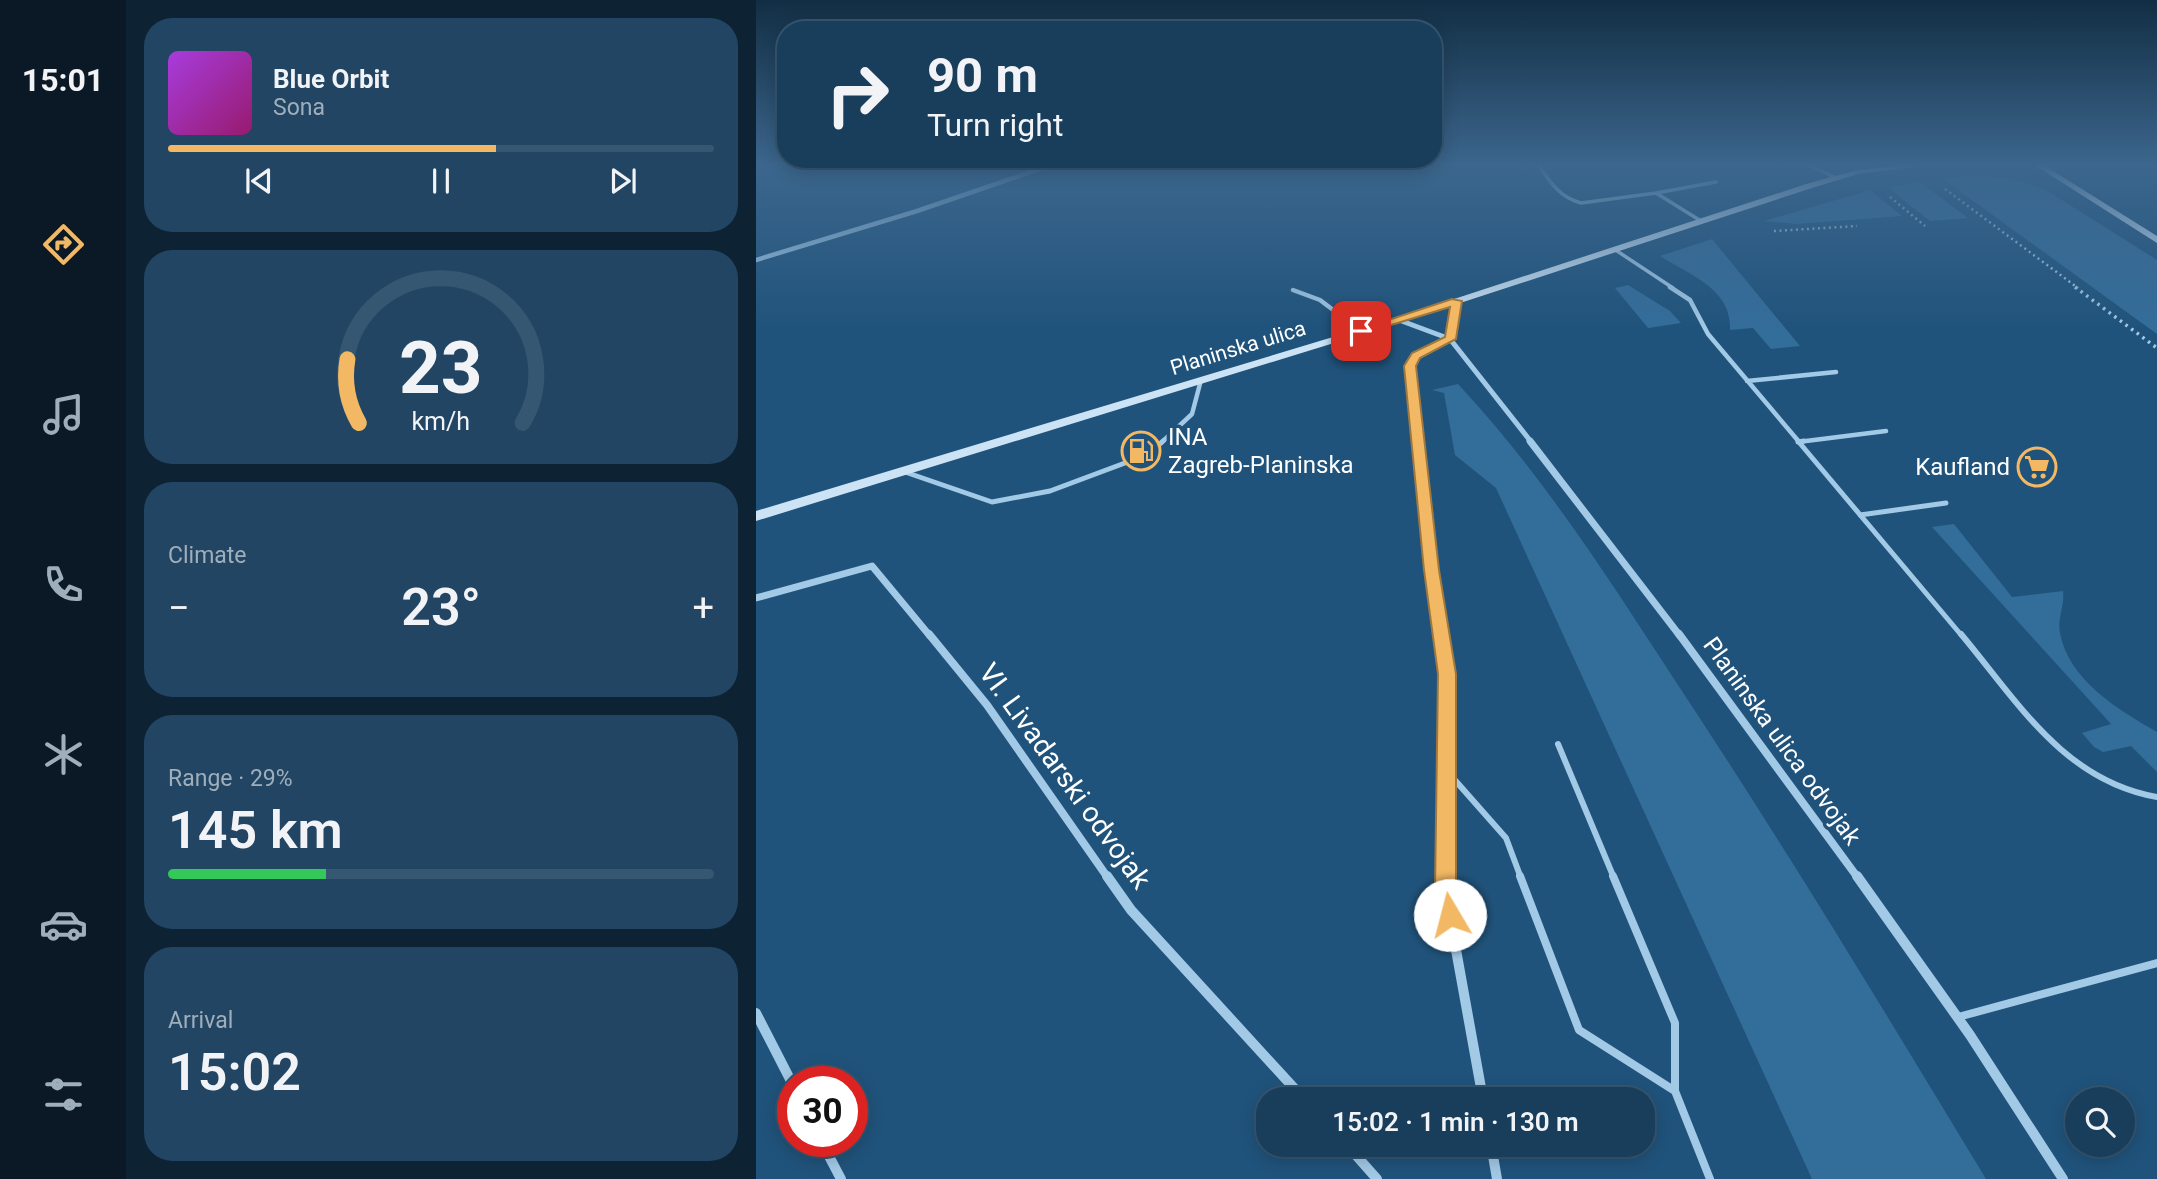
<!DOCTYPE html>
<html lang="en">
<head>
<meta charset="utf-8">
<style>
	:root { --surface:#183e5c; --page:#214562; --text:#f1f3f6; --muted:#9faebb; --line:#365772; --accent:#f3b863 }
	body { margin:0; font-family:Roboto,sans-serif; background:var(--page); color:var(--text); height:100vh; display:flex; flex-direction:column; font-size:26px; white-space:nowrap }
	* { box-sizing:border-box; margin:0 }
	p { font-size:23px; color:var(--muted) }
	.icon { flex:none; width:38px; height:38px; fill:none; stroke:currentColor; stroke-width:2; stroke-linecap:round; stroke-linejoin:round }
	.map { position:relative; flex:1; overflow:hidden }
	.panel { display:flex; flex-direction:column; gap:18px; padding:18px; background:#0d2233; width:630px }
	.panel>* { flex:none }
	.banner { position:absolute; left:21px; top:21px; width:665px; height:147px; border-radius:28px; box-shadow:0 4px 18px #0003,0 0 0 2px var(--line); background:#183e5c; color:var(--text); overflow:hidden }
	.tools { position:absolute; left:1309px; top:1087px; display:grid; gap:14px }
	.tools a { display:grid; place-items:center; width:70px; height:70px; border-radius:50%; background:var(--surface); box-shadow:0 4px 18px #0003,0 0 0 2px var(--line); font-size:35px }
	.speed { position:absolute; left:21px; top:1066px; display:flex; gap:14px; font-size:35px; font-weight:700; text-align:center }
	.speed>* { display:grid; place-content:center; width:91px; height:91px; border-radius:50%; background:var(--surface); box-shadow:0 4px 18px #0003,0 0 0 2px var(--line); line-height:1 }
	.speed .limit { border:10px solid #d22; background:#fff; color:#111 }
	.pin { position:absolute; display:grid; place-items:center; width:60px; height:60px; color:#fff; margin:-30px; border-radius:14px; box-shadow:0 4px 10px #0006 }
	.me { position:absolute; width:77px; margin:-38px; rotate:352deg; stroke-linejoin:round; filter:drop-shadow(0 0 5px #0008) }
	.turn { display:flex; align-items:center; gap:24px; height:147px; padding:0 35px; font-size:32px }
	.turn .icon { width:91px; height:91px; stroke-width:2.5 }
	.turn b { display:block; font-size:49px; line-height:60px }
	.big { font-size:52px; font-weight:600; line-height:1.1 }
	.panel .widget { flex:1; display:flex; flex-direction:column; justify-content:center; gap:10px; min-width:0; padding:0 24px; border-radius:28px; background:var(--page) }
	.panel .dial { align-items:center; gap:0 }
	.dial svg { height:182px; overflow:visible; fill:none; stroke:var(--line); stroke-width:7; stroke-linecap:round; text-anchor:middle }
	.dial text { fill:var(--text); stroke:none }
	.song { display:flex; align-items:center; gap:21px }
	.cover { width:84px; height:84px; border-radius:10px; background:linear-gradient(135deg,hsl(280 70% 55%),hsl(320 70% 35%)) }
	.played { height:7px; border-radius:4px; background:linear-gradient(90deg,var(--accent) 60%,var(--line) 60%) }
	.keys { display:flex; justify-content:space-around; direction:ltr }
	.heat { display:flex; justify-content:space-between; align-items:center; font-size:38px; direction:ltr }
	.charge { height:10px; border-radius:5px; background:linear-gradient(90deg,#34c759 29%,var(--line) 0) }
	.trip { position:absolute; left:500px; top:1087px; width:399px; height:70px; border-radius:28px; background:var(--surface); box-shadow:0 4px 18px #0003,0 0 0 2px var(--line); font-weight:600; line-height:70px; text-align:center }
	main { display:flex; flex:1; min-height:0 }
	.menu { display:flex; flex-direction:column; width:126px; justify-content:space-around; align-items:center; background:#0a1925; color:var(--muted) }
	.menu .icon { width:49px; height:49px }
	.menu .active { color:var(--accent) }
	.menu b { font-size:32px; color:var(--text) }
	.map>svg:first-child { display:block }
	.green { fill:#336d99 }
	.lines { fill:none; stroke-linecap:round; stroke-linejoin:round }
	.path-far1 { stroke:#a2c9e6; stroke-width:2.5; stroke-dasharray:2 3.5; stroke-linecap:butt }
	.path { stroke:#a2c9e6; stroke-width:3.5; stroke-dasharray:2.5 4.5; stroke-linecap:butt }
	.lane-far4 { stroke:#a2c9e6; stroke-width:3.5 }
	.lane-far3 { stroke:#a2c9e6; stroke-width:4.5 }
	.lane-far2 { stroke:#a2c9e6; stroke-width:5 }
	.lane-far1 { stroke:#a2c9e6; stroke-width:6 }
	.lane { stroke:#a2c9e6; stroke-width:8 }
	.street-far4 { stroke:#a2c9e6; stroke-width:4.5 }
	.street-far3 { stroke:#a2c9e6; stroke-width:5 }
	.street-far2 { stroke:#a2c9e6; stroke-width:7 }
	.street-far1 { stroke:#a2c9e6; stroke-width:8 }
	.street { stroke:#a2c9e6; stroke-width:10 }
	.secondary { fill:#cce3f5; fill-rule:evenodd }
	.route { fill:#f3b863; stroke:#9e7840; stroke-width:2 }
	.labels { text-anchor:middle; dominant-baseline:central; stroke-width:7; stroke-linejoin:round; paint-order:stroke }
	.far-street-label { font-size:21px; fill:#fff; stroke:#20537b }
	.poi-label { font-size:24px; fill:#fff; stroke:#20537b; text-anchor:start }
	.street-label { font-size:24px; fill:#fff; stroke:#20537b }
	.near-street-label { font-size:28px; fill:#fff; stroke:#20537b }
</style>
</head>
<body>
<main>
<nav class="menu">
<b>15:01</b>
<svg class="icon active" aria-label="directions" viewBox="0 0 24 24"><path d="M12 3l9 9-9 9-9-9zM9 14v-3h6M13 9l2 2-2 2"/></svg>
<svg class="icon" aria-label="music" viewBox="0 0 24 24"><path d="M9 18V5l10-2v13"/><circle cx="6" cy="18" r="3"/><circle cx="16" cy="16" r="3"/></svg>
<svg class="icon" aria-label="phone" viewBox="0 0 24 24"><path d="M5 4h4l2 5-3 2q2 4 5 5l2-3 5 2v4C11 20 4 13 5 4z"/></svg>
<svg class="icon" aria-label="climate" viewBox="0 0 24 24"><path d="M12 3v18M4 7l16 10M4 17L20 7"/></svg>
<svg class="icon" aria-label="car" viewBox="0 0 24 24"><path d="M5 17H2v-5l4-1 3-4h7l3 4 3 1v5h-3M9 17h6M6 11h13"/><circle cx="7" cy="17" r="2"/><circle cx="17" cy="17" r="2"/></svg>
<svg class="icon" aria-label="filters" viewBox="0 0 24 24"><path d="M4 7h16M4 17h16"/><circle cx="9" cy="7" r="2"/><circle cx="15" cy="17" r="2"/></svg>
</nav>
<section class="panel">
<div class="widget">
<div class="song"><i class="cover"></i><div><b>Blue Orbit</b><p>Sona</p></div></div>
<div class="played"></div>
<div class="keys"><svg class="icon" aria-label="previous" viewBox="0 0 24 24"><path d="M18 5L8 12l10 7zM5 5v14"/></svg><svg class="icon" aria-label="pause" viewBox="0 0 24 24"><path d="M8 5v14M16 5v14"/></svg><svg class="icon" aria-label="next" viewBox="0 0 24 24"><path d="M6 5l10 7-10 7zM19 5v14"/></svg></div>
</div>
<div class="widget dial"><svg viewBox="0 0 100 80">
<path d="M14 69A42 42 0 1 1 86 69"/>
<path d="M14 69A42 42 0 0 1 9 41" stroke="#f3b863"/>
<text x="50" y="56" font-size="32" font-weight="700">23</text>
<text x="50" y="72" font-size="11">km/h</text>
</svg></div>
<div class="widget"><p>Climate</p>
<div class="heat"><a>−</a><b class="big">23°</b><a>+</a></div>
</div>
<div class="widget"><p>Range · 29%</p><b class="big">145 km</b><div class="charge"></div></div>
<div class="widget"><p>Arrival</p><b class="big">15:02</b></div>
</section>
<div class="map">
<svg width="1401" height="1179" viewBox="0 0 1401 1179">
	<rect width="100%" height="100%" fill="#20537b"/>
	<!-- green -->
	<path class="green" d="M1225,175L1263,181L1290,190L1401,260V334L1187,179Z
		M1164,182L1212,218L1174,221L1131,187Z
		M1114,190L1146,216L1040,224L1008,221Z
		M956,239L1044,346L1015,349L997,328L974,330C976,289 934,275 904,256Z
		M872,285L914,311L925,323L892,328L859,288Z
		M702,384C786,474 853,579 920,682C1028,845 1129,1012 1230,1179H1056L740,488L699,455L688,393L676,390Z
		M1198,524L1256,597L1307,591C1309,606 1301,618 1304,633C1313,681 1363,710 1401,732V772L1375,746L1347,752L1338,747L1326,733L1355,724L1176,527Z"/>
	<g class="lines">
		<!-- path-far1 -->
		<path class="path-far1" d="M1189,189L1322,288
			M1134,197L1169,226
			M1018,231L1101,226"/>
		<!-- path -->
		<path class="path" d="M1319,287L1401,348"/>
		<!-- lane-far4 -->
		<path class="lane-far4" d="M782,164C794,182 803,197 825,203L900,193L945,221
			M1051,164L1080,178
			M900,193L960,182
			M858,249L917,288"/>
		<!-- lane-far3 -->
		<path class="lane-far3" d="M914,287L934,300L952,334L1044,443
			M537,290L564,300L605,331
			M991,381L1080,372
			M1042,442L1130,431
			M405,443L436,414L445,380"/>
		<!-- lane-far2 -->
		<path class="lane-far2" d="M1042,441L1206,636
			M1042,442L1048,441
			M149,472L236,502L294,491L393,454L407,441
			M1104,515L1190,503"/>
		<!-- lane-far1 -->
		<path class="lane-far1" d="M1205,634C1261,701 1308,781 1401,797
			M802,744L858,878
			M690,770L750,838L765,878"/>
		<!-- lane -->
		<path class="lane" d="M764,876L823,1030L919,1091L954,1179
			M857,876L919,1023V1091
			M1202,1017L1401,963"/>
		<!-- street-far4 -->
		<path class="street-far4" d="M0,260L161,211L298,164"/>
		<!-- street-far3 -->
		<path class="street-far3" d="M643,320L694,339L700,301
			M662,443L654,366L660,355L694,339L776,443"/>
		<!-- street-far2 -->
		<path class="street-far2" d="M662,441L686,636
			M774,441L924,636
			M0,598L116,566L174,636"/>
		<!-- street-far1 -->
		<path class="street-far1" d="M173,634L231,705L352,878
			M685,634L691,674L689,878
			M923,634L1102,878"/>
		<!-- street -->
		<path class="street" d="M351,876L375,910L548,1099
			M689,876V889L727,1099
			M1101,876L1214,1035L1307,1179
			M0,1013L37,1085
			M65,1141L85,1179
			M590,1144L621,1179
			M735,1144L741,1179"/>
		<!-- secondary -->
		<path class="secondary" d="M1156,164H1180L1102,174L1056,188L646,322L0,521V511L640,318L1050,184L1101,170Z
			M1277,164H1286L1401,236V243Z"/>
	</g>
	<!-- sky -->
	<linearGradient id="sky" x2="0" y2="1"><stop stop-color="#122e44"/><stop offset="0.5" stop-color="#3c668d"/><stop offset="1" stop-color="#3c668d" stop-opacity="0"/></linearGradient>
	<rect width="1401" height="329" fill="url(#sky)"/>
	<!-- route -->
	<path class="route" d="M696,299L706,301L700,339L664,358L660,366L683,570L700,674V889L705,915L702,923L694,926L687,923L679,889L682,674L668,570L648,366L656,353L689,337L694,307L609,333L599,331Z"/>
	<!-- icons -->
	<defs>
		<symbol id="fuel-ring" viewBox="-11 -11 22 22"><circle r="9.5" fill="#20537b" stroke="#f3b863" stroke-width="1.5"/><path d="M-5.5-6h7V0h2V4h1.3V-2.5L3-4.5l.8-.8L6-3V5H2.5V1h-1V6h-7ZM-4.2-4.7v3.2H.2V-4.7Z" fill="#f3b863"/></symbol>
		<symbol id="supermarket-ring" viewBox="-11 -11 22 22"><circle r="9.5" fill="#20537b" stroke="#f3b863" stroke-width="1.5"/><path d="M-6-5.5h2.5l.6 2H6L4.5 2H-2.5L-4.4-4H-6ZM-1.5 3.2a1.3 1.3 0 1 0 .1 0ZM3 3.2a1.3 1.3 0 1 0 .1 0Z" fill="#f3b863"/></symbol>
	</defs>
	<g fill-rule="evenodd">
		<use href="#fuel-ring" x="363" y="429" width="44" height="44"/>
		<use href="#supermarket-ring" x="1259" y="445" width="44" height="44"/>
	</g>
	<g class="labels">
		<!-- far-street labels -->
		<g class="far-street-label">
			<text transform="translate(482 348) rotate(-17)">Planinska ulica</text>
		</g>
		<!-- poi labels -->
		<g class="poi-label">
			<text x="412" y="437">INA<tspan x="412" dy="28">Zagreb-Planinska</tspan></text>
			<text x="1254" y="467" text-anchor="end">Kaufland</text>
		</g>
		<!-- street labels -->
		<g class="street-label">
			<text transform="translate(1026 741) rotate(54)">Planinska ulica odvojak</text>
		</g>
		<!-- near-street labels -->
		<g class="near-street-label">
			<text transform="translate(309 776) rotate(54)">VI. Livadarski odvojak</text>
		</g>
	</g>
</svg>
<div class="tools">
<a><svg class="icon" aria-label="search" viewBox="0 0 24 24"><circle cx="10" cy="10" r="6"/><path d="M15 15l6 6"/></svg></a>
</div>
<div class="speed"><div class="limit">30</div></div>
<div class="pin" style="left:605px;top:331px;background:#d93025"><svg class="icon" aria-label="arrive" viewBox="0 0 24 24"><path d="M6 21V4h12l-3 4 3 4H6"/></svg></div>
<svg class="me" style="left:694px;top:915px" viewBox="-20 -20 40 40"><circle r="19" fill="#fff"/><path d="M0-13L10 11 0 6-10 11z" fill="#f3b863"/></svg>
<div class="trip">15:02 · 1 min · 130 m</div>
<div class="banner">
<div class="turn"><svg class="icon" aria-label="right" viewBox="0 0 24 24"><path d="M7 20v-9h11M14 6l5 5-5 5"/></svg><div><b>90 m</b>Turn right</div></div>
</div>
</div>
</main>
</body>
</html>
